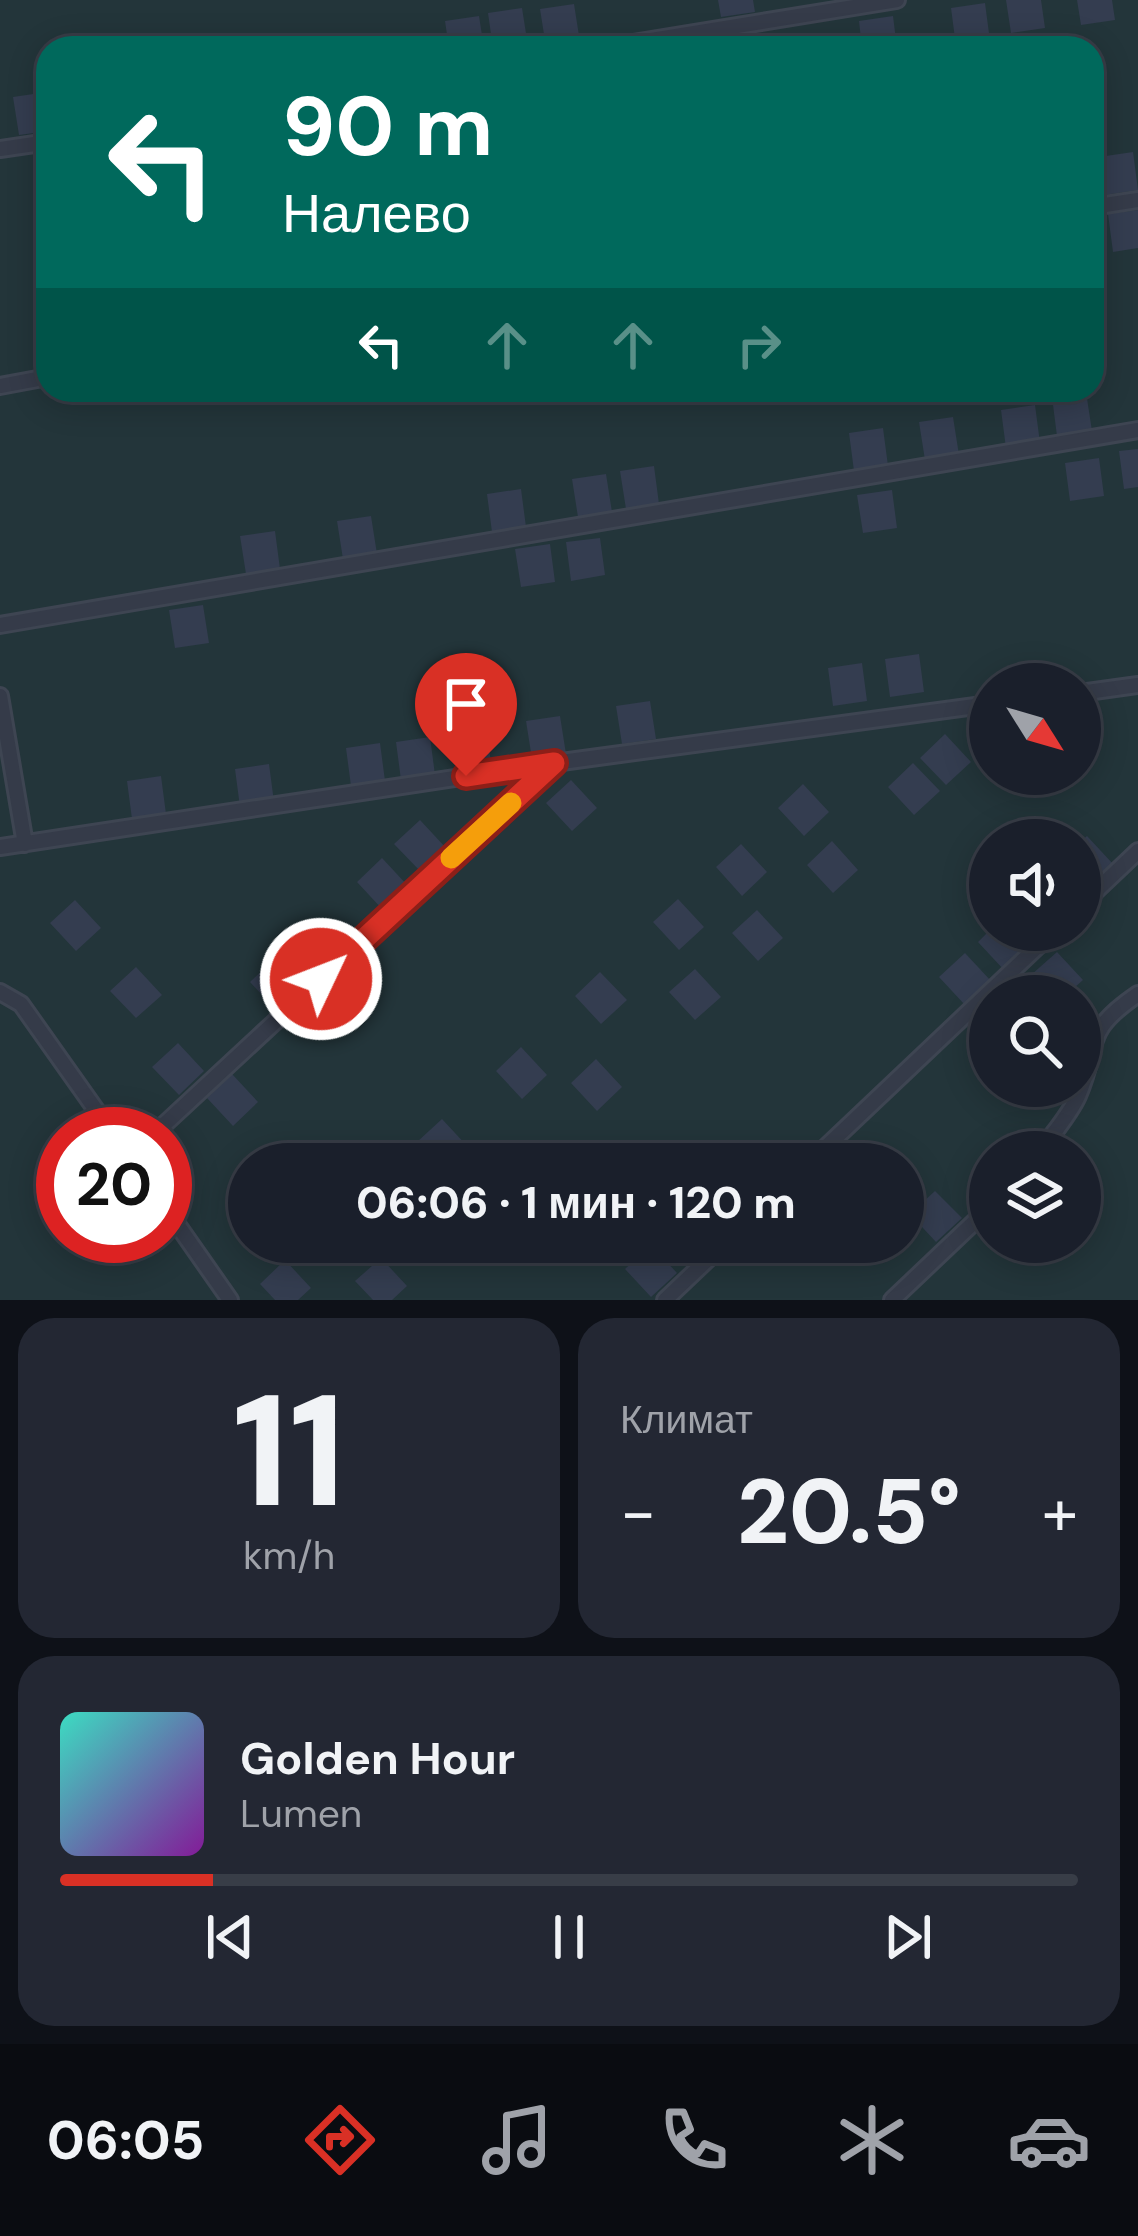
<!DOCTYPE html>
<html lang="ru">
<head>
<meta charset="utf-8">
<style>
	:root { --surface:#1a1f2b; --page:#232733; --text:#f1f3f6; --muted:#9fa2a9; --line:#383d47; --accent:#d93025 }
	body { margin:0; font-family:"DM Sans",sans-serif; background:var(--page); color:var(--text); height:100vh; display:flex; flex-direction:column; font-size:45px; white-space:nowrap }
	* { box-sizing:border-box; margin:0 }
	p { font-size:39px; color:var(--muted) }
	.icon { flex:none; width:66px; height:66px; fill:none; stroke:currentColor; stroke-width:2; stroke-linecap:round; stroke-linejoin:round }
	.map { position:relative; height:1300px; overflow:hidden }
	.drawer { display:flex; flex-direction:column; gap:18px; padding:18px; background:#0e1118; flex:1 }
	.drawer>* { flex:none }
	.top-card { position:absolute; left:36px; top:36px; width:1068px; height:366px; border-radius:36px; box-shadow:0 6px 30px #0003,0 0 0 3px var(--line); background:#00695c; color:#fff; overflow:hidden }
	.needle { width:78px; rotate:127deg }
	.fabs { position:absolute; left:969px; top:663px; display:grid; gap:24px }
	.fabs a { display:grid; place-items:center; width:132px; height:132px; border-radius:50%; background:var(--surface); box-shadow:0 6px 30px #0003,0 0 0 3px var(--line); font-size:60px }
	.speed { position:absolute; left:36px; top:1107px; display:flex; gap:24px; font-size:60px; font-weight:700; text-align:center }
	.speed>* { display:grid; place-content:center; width:156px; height:156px; border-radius:50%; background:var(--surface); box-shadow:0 6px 30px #0003,0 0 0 3px var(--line); line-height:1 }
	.speed .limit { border:18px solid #d22; background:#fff; color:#111 }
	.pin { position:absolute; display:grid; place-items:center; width:102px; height:102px; color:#fff; margin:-123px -51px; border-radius:50% 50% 50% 0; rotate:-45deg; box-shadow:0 0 12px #0007 }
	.pin .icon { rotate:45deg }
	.me { position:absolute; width:132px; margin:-66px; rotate:47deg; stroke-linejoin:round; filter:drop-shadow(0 0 9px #0008) }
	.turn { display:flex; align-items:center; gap:42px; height:252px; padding:0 48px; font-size:54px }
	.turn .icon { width:156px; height:156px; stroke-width:2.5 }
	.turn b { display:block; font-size:84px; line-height:102px }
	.lanes { display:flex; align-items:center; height:114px; padding:0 48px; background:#0003; justify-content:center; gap:60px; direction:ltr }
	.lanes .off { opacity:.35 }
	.big { font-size:90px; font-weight:800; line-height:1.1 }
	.drawer .card { flex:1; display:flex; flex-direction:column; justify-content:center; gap:18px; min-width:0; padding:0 42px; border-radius:36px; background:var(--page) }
	.drawer .dial { align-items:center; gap:0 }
	.dial b { font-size:156px; line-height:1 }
	.song { display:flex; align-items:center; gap:36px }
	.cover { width:144px; height:144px; border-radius:18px; background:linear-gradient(135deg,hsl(170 70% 55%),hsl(290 70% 35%)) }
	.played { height:12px; border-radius:6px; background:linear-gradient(90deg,var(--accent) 15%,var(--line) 15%) }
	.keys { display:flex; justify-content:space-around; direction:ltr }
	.heat { display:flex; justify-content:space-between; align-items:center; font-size:66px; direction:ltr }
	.drawer .tiles { flex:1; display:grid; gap:18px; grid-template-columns:1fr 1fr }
	.card:last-child { grid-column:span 2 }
	.trip { position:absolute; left:228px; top:1143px; width:696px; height:120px; border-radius:60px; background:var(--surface); box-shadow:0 6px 30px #0003,0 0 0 3px var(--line); font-weight:800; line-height:120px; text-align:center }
	.menu { display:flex; height:192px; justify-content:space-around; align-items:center; background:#0a0c11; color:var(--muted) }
	.menu .icon { width:84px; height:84px }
	.menu .selected { color:var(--accent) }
	.menu b { font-size:54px; color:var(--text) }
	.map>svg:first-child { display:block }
	.green { fill:#23353a; fill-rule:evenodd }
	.building { fill:#343d50 }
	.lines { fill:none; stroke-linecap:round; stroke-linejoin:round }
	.lane-casing { stroke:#3e4552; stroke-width:20 }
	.lane { stroke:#353b49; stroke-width:14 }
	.route-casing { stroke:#8d1f18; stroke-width:30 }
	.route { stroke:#d93025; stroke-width:21 }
	.slow { stroke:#f59e0b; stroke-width:21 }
</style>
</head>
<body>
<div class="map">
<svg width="1138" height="1300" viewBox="0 0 1138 1300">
	<rect width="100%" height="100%" fill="#222939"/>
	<!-- green -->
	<path class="green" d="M0,0H1138V1300H0ZM48,48H1092V390H48ZM990,684H1080V774H990ZM990,840H1080V930H990ZM990,996H1080V1086H990ZM63,1134H165V1236H63ZM990,1152H1080V1242H990ZM249,1164H903V1242H249Z"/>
	<!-- building -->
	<path class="building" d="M718,0H753L755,12L721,17Z
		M1006,0H1041L1045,28L1011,33Z
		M1077,0H1112L1115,20L1081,25Z
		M985,3L990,41L956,46L951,8Z
		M574,4L580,42L546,47L540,9Z
		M522,8L528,46L493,48L488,13Z
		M479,16L484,48H449L445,21Z
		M893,16L897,48H862L859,21Z
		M390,33L393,48H358L357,39Z
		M47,92L48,131L19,135L13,97Z
		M1133,152L1138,190L1104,195L1099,157Z
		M1138,210V248L1113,252L1108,214Z
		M1086,392L1092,431L1057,436L1052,397Z
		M1035,405L1040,443L1006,448L1001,410Z
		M953,417L959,455L925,460L919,422Z
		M883,428L888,466L854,471L849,433Z
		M1138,449V487L1124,489L1119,451Z
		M1099,458L1104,496L1070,501L1065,463Z
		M654,466L659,504L626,509L620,471Z
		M606,474L612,512L578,517L572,479Z
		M521,489L526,527L492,532L487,494Z
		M892,490L897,528L863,533L857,495Z
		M371,516L377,554L343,559L337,521Z
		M275,531L280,569L246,574L240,536Z
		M600,538L605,575L571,581L566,542Z
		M550,544L555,582L521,587L515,549Z
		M203,605L209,643L175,648L169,610Z
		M919,654L924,692L890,697L885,659Z
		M862,663L867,701L833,706L828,668Z
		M650,701L656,739L622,744L616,706Z
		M560,716L566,754L532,759L526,721Z
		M486,725L491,763L457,768L452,730Z
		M945,734L971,762L946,785L920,758Z
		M430,737L435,775L401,780L396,742Z
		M380,743L385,781L351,786L346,748Z
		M913,763L940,791L914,815L888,787Z
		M269,764L274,802L240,807L235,769Z
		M161,776L166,814L132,819L127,781Z
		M571,780L597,808L572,831L546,803Z
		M803,784L829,812L804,836L778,808Z
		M420,820L446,848L421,872L394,844Z
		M1087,836L1113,864L1087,888L1080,880V842Z
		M832,841L858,870L833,893L807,865Z
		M741,844L767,872L742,896L716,867Z
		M382,858L408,886L383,910L357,882Z
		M678,899L704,927L679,950L653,922Z
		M75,900L101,928L76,951L50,923Z
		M757,910L783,938L758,961L732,933Z
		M990,930H1014L1029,946L1004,970L978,942Z
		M1057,952L1083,980L1065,996H1051L1031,975Z
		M965,953L991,981L965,1005L939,977Z
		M275,958L301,986L276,1010L250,982Z
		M136,967L162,995L136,1018L110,991Z
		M695,969L721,997L695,1020L669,992Z
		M600,972L627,1000L601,1024L575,996Z
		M178,1043L204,1071L179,1095L152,1067Z
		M521,1047L547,1075L522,1099L496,1071Z
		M596,1059L622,1087L597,1111L571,1083Z
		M232,1074L258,1102L233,1126L207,1098Z
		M442,1119L468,1147L450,1164H437L417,1142Z
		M935,1191L962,1218L936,1242L910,1214Z
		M651,1245L677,1273L651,1297L625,1269Z
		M381,1258L407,1286L392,1300H373L355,1281Z
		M285,1260L311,1288L298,1300H275L260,1284Z"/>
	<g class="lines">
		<defs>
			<path id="lane" d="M602,48L897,0
				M0,149L48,142
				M1092,207L1138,200
				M0,386L48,377
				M0,625L1138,430
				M1080,693L1138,685
				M0,696L25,844
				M0,847L554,763L990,704
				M1080,906L1138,851
				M0,992L21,1004L113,1134
				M154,1134L554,763
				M1040,1152C1052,1134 1069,1116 1078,1096C1101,1042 1081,1033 1138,994
				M808,1164L1055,930
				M165,1207L230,1300
				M665,1300L726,1242
				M892,1300L990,1207"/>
		</defs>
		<!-- lane casing -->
		<use href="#lane" class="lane-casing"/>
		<!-- lane -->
		<use href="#lane" class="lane"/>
	</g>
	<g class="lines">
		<defs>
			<path id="route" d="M321,979L554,763L466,776"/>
		</defs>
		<!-- route casing -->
		<use href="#route" class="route-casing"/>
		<!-- route -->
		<use href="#route" class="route"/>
		<!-- slow -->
		<path class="slow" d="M451,858L511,803"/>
	</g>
</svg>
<div class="fabs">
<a><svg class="needle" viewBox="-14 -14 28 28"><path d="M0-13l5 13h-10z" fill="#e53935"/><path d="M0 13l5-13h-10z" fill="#9fa2a9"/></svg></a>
<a><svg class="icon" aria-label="sound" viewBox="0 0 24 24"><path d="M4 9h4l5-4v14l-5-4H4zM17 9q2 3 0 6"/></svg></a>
<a><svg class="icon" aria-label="search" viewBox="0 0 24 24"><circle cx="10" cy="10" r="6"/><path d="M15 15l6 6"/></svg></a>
<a><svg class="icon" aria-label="layers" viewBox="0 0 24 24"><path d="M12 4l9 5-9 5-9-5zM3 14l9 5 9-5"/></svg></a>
</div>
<div class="speed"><div class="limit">20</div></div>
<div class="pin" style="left:466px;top:776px;background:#d93025"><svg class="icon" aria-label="arrive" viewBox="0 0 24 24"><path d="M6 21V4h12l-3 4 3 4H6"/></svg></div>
<svg class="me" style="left:321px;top:979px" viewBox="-20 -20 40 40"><circle r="17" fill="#d93025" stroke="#fff" stroke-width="3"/><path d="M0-11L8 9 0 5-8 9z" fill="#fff"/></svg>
<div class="trip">06:06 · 1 мин · 120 m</div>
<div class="top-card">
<div class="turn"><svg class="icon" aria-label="left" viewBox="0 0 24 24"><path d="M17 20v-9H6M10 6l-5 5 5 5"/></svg><div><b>90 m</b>Налево</div></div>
<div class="lanes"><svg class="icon" aria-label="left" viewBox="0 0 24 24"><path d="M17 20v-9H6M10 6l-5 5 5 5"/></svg><svg class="icon off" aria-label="ahead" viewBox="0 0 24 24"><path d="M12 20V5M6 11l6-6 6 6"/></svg><svg class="icon off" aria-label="ahead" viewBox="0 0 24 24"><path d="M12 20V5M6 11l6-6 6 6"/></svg><svg class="icon off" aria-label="right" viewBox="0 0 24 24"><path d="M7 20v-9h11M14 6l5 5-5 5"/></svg></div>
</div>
</div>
<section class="drawer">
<div class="tiles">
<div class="card dial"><b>11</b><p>km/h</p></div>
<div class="card"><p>Климат</p>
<div class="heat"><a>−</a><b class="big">20.5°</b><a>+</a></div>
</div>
<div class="card">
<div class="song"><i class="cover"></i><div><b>Golden Hour</b><p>Lumen</p></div></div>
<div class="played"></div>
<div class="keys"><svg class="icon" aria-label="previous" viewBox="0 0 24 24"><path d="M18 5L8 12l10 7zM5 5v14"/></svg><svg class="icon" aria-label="pause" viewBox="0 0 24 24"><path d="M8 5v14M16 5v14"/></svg><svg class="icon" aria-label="next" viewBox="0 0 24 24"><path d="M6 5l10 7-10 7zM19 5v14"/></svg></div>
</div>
</div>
</section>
<nav class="menu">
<b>06:05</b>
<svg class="icon selected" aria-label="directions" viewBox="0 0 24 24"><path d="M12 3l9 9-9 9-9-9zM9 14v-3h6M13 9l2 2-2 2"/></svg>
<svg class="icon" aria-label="music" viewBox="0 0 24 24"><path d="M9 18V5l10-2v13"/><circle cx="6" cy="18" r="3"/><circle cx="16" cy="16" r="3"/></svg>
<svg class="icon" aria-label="phone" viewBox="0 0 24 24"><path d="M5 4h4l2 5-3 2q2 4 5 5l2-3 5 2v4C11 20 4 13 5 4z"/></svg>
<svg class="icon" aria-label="climate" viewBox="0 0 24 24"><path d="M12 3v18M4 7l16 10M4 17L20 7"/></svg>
<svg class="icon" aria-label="car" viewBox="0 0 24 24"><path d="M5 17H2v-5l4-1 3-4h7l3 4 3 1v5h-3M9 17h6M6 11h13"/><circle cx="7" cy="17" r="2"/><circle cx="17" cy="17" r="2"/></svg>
</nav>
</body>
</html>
